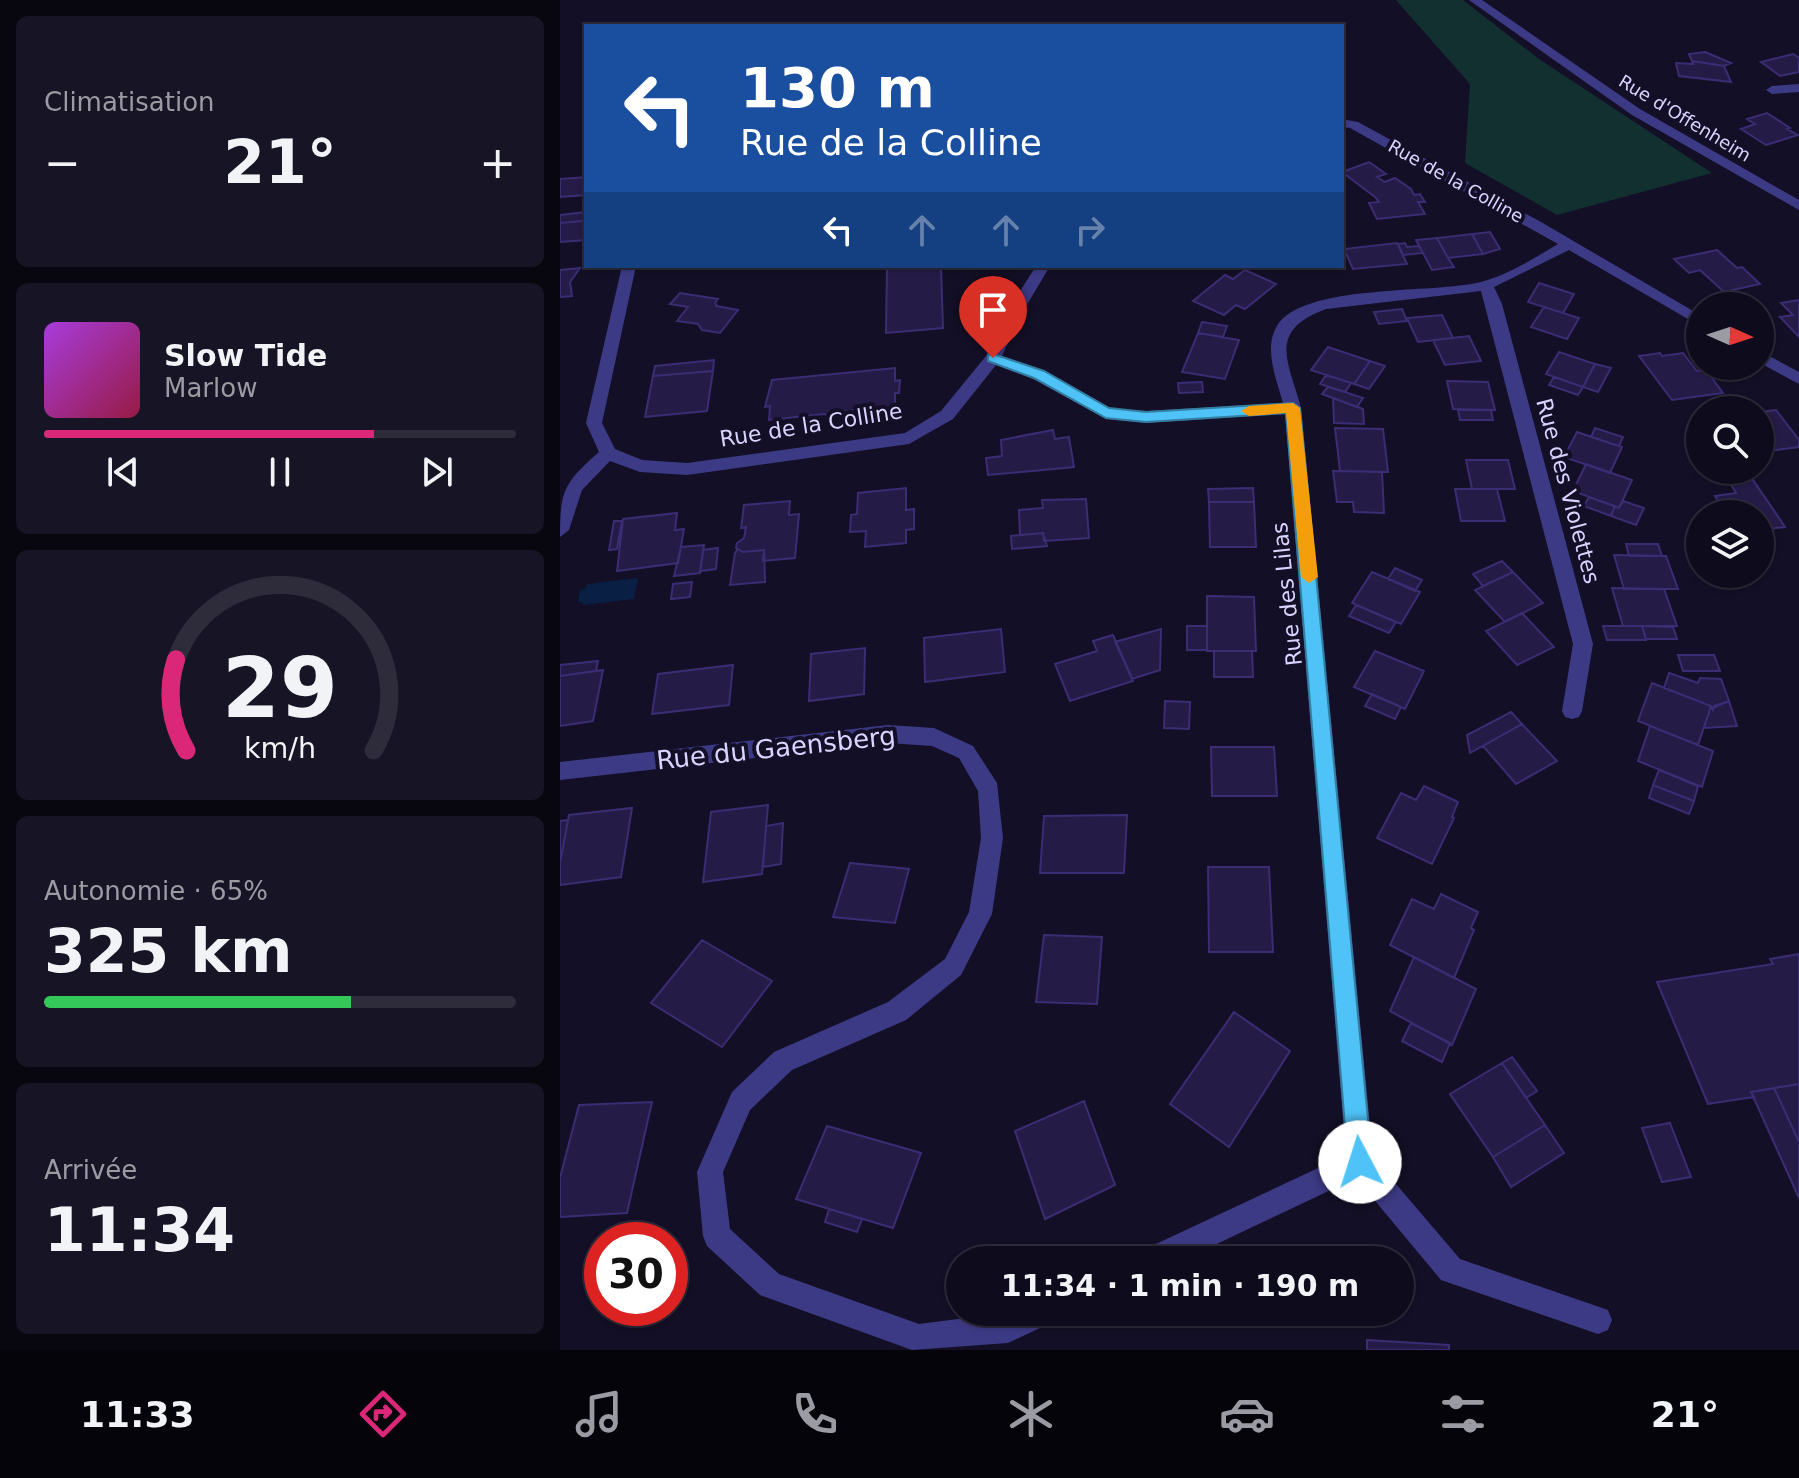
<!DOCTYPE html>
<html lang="fr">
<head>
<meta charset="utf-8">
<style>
	:root { --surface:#0e0b1c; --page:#171425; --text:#f1f3f6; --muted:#9b9ba3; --line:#2e2b3b; --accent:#db2777 }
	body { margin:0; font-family:"DejaVu Sans",sans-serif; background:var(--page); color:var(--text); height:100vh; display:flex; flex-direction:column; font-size:30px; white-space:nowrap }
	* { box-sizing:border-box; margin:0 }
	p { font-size:26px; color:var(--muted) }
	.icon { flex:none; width:44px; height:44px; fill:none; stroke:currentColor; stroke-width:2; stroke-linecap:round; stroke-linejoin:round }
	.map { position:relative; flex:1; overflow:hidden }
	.details { display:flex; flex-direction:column; gap:16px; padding:16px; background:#08060f; width:560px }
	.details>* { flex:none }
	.top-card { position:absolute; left:24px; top:24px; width:760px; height:244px; border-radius:0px; box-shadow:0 2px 6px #0004,0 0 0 2px var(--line); background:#1a4fa0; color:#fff; overflow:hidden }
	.needle { width:52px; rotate:93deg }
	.fabs { position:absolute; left:1126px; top:292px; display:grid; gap:16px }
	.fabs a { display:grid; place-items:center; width:88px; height:88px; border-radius:50%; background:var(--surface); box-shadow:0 2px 6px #0004,0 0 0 2px var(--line); font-size:40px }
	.speed { position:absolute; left:24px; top:1222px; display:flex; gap:16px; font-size:40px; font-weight:700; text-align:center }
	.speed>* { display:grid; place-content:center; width:104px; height:104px; border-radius:50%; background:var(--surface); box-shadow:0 2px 6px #0004,0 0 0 2px var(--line); line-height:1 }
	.speed .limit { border:12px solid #d22; background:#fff; color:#111 }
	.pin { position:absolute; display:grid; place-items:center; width:68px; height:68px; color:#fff; margin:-82px -34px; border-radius:50% 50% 50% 0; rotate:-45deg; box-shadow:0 0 8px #0007 }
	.pin .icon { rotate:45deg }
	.me { position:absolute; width:88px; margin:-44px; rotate:355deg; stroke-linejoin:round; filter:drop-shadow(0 0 6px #0008) }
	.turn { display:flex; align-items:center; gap:28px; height:168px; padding:0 24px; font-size:36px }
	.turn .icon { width:104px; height:104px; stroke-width:2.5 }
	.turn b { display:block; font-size:56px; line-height:68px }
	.lanes { display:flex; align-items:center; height:76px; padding:0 24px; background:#0003; justify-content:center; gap:40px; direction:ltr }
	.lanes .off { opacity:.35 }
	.big { font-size:60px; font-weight:700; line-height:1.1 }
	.details .widget { flex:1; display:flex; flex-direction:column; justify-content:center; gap:12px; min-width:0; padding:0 28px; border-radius:12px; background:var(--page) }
	.details .dial { align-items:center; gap:0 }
	.dial svg { height:208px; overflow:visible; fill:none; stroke:var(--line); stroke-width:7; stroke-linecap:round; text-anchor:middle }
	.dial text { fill:var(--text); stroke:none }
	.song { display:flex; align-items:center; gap:24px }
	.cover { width:96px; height:96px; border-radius:12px; background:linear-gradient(135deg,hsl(280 70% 55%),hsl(340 70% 35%)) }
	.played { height:8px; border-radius:4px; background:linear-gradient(90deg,var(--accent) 70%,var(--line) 70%) }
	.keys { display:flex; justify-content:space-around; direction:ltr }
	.heat { display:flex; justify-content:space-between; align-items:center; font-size:44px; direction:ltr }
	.charge { height:12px; border-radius:6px; background:linear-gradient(90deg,#34c759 65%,var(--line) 0) }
	.trip { position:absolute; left:386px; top:1246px; width:468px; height:80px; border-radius:40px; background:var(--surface); box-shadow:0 2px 6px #0004,0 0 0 2px var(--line); font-weight:700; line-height:80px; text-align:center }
	.menu { display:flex; height:128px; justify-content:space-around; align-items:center; background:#06040b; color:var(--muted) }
	.menu .icon { width:56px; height:56px }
	.menu .on { color:var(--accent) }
	.menu b { font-size:36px; color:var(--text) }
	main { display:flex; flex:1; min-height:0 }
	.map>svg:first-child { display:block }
	.green { fill:#12302f }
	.water { fill:#0a1f44 }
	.building { fill:#241b47; stroke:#3b2d73; stroke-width:2 }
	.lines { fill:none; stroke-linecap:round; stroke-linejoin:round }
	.minor { fill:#3d3a85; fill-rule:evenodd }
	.tertiary { fill:#3d3a85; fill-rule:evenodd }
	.route { fill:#4fc3f7; stroke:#337fa1; stroke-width:2 }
	.slow { fill:#f59e0b }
	.labels { text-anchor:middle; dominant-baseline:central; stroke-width:8; stroke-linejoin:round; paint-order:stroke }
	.far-street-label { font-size:18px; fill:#d9d4ff; stroke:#130f26 }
	.street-label { font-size:22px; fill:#d9d4ff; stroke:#130f26 }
	.near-street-label { font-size:26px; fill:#d9d4ff; stroke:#130f26 }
</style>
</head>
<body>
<main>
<section class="details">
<div class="widget"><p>Climatisation</p>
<div class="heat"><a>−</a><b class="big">21°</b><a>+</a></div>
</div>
<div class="widget">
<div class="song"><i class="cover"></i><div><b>Slow Tide</b><p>Marlow</p></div></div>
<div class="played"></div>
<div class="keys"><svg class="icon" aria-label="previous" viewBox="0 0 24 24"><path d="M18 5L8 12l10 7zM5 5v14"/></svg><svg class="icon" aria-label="pause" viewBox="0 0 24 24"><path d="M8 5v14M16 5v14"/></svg><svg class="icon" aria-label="next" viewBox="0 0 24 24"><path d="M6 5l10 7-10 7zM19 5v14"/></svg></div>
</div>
<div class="widget dial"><svg viewBox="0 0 100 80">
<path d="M14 69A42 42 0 1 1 86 69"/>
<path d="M14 69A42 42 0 0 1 10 34" stroke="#db2777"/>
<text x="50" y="56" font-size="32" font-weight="700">29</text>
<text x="50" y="72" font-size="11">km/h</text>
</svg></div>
<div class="widget"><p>Autonomie · 65%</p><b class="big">325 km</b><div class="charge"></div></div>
<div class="widget"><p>Arrivée</p><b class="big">11:34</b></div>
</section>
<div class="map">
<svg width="1239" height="1350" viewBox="0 0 1239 1350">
	<rect width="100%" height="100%" fill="#130f26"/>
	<!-- green -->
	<path class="green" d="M836,0H903L979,59L1152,173L997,215L905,163L910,84Z"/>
	<!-- water -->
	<path class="water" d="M78,578L74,599L23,605V602H18L20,590L25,589L27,584Z"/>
	<!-- building -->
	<path class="building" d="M1145,52L1171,63L1164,66L1132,61L1129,54Z
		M1233,54L1239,58V72L1220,76L1201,62Z
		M1132,61L1164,66L1171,82L1119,76L1116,63L1133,64Z
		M1207,113L1230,128L1227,129L1238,135L1206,145L1181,129L1195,124L1187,119Z
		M809,162L826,174L817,177L825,182L835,178L851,189L854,195L860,194L865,202H858L865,214L817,219L809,203L819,202L815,197L782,172Z
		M26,177V195L0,197V179Z
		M26,212L23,221L0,223V215Z
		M23,221H26V240L0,242V223Z
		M930,232L940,249L923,254L912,234Z
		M912,234L923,254L888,258L877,238Z
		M877,238L888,258L894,267L872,270L856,240Z
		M837,243L847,264L793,269L784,249Z
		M845,243L847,247L859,246L863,253L843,255L838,244Z
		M1157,250L1177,268L1182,267L1200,284L1164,292L1140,270L1129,273L1114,259Z
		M327,266H381L383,328L326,333Z
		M20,268L10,282L12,296L0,297V270Z
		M685,270L716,284L685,309L676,305L664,315L633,301L665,275L673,279Z
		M979,283L1014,294L1003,313L968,302Z
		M120,293L158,299L155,303L157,306L178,310L160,333L142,330L138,324L117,321L128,307L110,304Z
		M1239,300V337L1220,317L1233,315L1221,303Z
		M984,307L1019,318L1007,339L971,327Z
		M842,309L847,321L819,324L814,312Z
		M882,315L893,338L858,342L847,318Z
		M642,322L667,326L663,337L638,333Z
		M638,333L679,340L665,379L622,372Z
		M909,336L921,361L885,365L873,340Z
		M768,347L810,361L794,384L751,370Z
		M999,352L1035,364L1023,387L986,374Z
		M1100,353L1102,356L1123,353L1137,371L1146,370L1163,393L1112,400L1079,356Z
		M154,360L153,371L93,376L95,366Z
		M810,361L825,366L809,389L794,384Z
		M1035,364L1051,368L1038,392L1023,387Z
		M335,368V381L340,380L339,393H335V406L279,412L272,417L264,414L209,420L210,406L205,407L212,380Z
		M153,371L147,411L85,417L93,376Z
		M766,375L791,383L785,392L760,384Z
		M994,377L1023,387L1018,395L989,385Z
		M887,381L928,382L935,410L893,409Z
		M642,382L643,392L619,393L618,383Z
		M768,387L785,392L803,398L797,407L762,394Z
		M773,398L803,409L804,424L774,423Z
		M898,410H931L933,420H900Z
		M1216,410L1239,440V447L1200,452V412Z
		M775,428L823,429L828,472L780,471Z
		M1035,428L1063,437L1059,446L1031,437Z
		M493,430L495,439L509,437L514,467L428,475L426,458L442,456L441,440Z
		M1017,432L1062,447L1050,473L1004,457Z
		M906,460H948L955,489H912Z
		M1026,464L1072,480L1059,508L1013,491Z
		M773,471L822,472L824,513L794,512L793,502H777Z
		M1193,480L1217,515L1225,527L1200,530V514H1167L1155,496L1176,493L1170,483Z
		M346,488V510L354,509V529L346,530V543L305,547L306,531L290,532L291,515L297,514L298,493Z
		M693,488L694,502H649L648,489Z
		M895,489H937L945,521H901Z
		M1029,497L1055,506L1051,516L1024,506Z
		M526,499L529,538L484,541L483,533L460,535L459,510L483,508L482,500Z
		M230,501L229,515L239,514L235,558L203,561L204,550L183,552L176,548L177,543L184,538L186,527L181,528L184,505Z
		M1063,501L1084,508L1076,525L1051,516L1055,506L1059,508Z
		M649,502H694L696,547H650Z
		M117,513L115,530L124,529L118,563L57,571L63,519Z
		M54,521H62L57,549L49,550Z
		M483,533L487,546L452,549L451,536Z
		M1066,544H1098L1102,556H1069Z
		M144,545L140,573L114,576L121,547Z
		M158,548L156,569L140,571L143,550Z
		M178,549L183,552L204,550L205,582L170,585L175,553Z
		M1054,555L1106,556L1118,589H1064Z
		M942,561L953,572L923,586L913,574Z
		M835,568L862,580L855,591L828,579Z
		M812,572L860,592L841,624L792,603Z
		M953,572L983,603L945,622L915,590Z
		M132,582L130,597L111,599L113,584Z
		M1052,588L1104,589L1117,626H1063Z
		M647,596L694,597L696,651H647Z
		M796,605L836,622L829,633L789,616Z
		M962,613L994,647L957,665L926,631Z
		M627,626H647V650H627Z
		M1043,626H1082L1086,640H1047Z
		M1082,626L1113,627L1117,639H1086Z
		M441,629L445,672L365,682L364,638Z
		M601,629L600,670L572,679L555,642Z
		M553,635L573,681L510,701L495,664L537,651L533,641Z
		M305,648L304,694L249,701L251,654Z
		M654,651H692L693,677H654Z
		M815,651L864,671L845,709L794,687Z
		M1118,655H1154L1160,671H1123Z
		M38,661L36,671L0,676V665Z
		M173,665L169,705L92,714L98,674Z
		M43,670L33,721L0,726V676Z
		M1109,673L1138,683L1140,678L1161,679L1169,701L1154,706L1153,710L1151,706L1104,688Z
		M1092,683L1151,706L1138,745L1078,721Z
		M812,694L841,707L835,719L805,706Z
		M605,701L630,702L629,729L604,728Z
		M1169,701L1177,726L1144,728L1150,709Z
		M951,712L962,724L910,753L907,735Z
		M962,724L997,761L956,784L923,746Z
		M1090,726L1153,751L1142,787L1078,761Z
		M651,747H714L717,796H652Z
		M1099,770L1138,786L1134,801L1093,785Z
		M1093,785L1134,801L1129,814L1089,798Z
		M864,786L898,802L892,817L894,818L872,864L817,838L841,793L856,800Z
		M208,805L202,874L143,882L151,812Z
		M72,808L61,877L0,885V863L9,815Z
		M567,815L564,873H480L484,816Z
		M8,820L0,863V821Z
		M223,823L221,864L203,867L206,826Z
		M290,863L349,869L335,923L273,917Z
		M648,867H709L713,952H649Z
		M881,894L918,912L911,928L914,930L894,978L830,945L852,899L874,909Z
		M484,935L542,937L537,1004L476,1002Z
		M142,940L212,981L162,1047L91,1003Z
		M1239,954V1084L1191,1092L1194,1097L1148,1104L1097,982L1213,964L1210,959Z
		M854,957L916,989L892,1045L830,1011Z
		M674,1012L730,1051L669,1147L610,1104Z
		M851,1023L890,1043L882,1062L842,1041Z
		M952,1057L977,1091L966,1098L942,1063Z
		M942,1063L985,1125L933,1157L890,1094Z
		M1239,1084V1142L1214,1088Z
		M1214,1088L1239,1142V1198L1191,1092Z
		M524,1101L555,1185L485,1219L455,1131Z
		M92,1102L67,1213L0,1217V1178L19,1105Z
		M1110,1123L1131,1177L1102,1182L1082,1128Z
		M985,1125L1004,1153L951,1187L933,1157Z
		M267,1126L361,1153L333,1228L236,1199Z
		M269,1209L302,1219L297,1232L265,1222Z
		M807,1340L889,1345V1350H807Z"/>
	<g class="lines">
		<!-- minor -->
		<path class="minor" d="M1239,84V92L1212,94L1206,90L1212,86Z
			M782,119L798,122L981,222L1140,315V326L1009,250L934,287L942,304L1033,644L1022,711L1019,717L1012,719L1005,717L1002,711L1013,644L921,291L766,309C707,331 728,360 741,408L813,1157L900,1259L1048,1310L1052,1320L1048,1330L1038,1334L881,1280L796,1178L623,1260H579L583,1250L786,1155L725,414L586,423L546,419L473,379L436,365L393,419L349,444L127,475L80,472L50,461L22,490L9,530L0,537C0,490 4,483 39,452L26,423L62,266H76L42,423L55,449L82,460L127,463L345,433L381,411L426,356L443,318L476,266H490L459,318L442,356L485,371L550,408L586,411L723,403C717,380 703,349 717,326C743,283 874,294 921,282C949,275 974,258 998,244L790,128L782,127Z
			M1200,351L1239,372V384L1200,363Z
			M328,725L374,728L413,746L437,783L443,838L432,914L401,975L346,1020L232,1070L190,1110L163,1172L170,1229L219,1274L359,1324L452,1312H497L493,1322L448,1343L352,1350L200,1295L147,1246L143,1236L137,1172L172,1092L214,1052L328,1002L385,959L409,912L421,838L418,791L399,758L372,746L328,743L0,780V762Z"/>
		<!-- tertiary -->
		<path class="tertiary" d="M909,0H922L1080,109L1239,200V210L1072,115Z"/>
	</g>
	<!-- route -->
	<path class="route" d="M433,354L484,371L549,408L586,412L733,403L740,408L812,1162L809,1170L800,1174L792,1170L788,1162L726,413L586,422L546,418L474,378L428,361V355Z"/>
	<!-- slow -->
	<path class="slow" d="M733,403L740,408L758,577L749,583L741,577L726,413L689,416L681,411L689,406Z"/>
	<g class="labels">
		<!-- far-street labels -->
		<g class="far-street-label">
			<text transform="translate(1125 118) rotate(31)">Rue d'Offenheim</text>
			<text transform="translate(896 181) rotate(29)">Rue de la Colline</text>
		</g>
		<!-- street labels -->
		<g class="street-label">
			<text transform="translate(251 425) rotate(-9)">Rue de la Colline</text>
			<text transform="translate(1008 491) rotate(75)">Rue des Violettes</text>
			<text transform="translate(727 594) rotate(-96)">Rue des Lilas</text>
		</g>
		<!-- near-street labels -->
		<g class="near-street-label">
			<text transform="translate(216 748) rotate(-6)">Rue du Gaensberg</text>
		</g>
	</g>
</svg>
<div class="fabs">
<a><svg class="needle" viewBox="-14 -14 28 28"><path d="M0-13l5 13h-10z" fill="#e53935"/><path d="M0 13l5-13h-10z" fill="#9b9ba3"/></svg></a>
<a><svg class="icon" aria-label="search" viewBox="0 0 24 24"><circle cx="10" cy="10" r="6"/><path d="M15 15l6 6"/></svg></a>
<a><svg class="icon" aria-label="layers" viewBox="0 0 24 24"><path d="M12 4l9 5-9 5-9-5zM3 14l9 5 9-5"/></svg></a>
</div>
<div class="speed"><div class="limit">30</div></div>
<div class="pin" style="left:433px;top:358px;background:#d93025"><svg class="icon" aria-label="arrive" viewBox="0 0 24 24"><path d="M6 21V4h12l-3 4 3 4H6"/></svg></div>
<svg class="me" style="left:800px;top:1162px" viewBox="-20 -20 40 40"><circle r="19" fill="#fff"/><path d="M0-13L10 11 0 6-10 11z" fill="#4fc3f7"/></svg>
<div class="trip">11:34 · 1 min · 190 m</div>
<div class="top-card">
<div class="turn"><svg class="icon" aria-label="left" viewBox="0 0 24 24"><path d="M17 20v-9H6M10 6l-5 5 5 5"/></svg><div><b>130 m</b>Rue de la Colline</div></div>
<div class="lanes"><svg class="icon" aria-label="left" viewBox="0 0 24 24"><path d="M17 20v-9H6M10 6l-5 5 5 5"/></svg><svg class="icon off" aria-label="ahead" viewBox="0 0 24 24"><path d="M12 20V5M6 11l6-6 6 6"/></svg><svg class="icon off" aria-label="ahead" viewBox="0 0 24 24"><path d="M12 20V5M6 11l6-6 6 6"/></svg><svg class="icon off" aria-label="right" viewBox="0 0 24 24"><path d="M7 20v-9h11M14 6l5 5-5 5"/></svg></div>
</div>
</div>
</main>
<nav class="menu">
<b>11:33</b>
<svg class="icon on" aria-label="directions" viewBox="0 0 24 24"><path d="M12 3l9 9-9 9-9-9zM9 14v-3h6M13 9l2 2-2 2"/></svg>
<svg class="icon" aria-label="music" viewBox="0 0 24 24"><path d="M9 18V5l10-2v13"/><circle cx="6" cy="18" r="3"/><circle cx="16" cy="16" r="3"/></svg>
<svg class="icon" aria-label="phone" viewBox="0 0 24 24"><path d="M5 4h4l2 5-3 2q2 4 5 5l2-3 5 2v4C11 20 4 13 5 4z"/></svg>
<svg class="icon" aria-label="climate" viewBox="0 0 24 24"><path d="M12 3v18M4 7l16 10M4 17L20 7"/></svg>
<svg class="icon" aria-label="car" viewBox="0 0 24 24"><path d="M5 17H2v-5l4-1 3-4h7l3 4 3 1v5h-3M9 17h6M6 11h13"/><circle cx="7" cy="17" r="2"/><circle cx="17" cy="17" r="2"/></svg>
<svg class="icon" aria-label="filters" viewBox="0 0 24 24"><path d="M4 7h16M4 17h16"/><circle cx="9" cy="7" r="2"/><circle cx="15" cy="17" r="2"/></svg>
<b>21°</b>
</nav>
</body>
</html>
